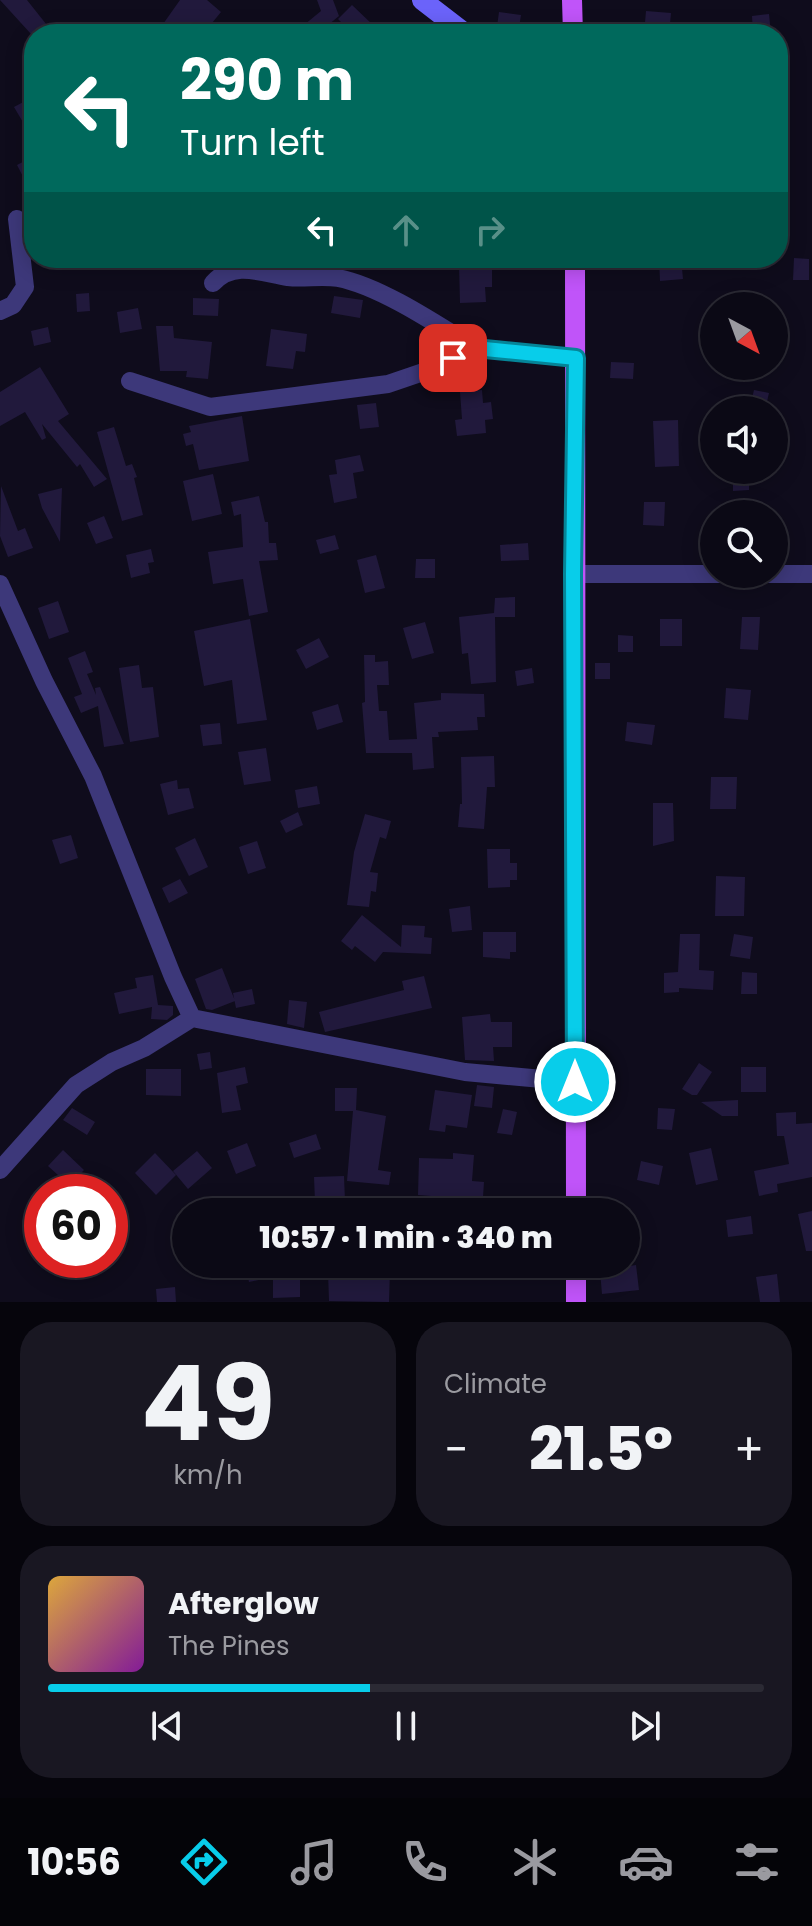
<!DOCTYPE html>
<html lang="en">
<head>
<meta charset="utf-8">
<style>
	:root { --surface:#0b0915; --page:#191722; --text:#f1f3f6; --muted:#9a9aa0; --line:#2b2a34; --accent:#08cdea }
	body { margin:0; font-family:Poppins,sans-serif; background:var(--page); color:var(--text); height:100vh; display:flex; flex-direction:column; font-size:30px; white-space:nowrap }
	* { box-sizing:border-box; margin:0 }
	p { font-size:26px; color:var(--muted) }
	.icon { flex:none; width:44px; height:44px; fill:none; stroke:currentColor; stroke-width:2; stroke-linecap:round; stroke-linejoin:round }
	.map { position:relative; height:1302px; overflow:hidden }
	.details { display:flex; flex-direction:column; gap:20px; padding:20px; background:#06050c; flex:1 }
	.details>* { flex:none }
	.guide { position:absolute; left:24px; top:24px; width:764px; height:244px; border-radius:32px; box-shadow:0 4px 20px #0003,0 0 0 2px var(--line); background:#00695c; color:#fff; overflow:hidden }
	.needle { width:52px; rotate:139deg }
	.buttons { position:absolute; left:700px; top:292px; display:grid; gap:16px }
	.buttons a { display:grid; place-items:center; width:88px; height:88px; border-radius:50%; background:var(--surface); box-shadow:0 4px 20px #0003,0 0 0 2px var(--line); font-size:40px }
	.speed { position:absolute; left:24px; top:1174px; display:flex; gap:16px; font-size:40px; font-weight:700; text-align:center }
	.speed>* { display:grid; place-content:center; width:104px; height:104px; border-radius:50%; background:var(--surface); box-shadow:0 4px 20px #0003,0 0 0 2px var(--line); line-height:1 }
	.speed .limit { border:12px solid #d22; background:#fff; color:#111 }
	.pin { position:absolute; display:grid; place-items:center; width:68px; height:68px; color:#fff; margin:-34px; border-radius:16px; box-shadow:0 4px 12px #0006 }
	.me { position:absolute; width:88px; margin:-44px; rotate:0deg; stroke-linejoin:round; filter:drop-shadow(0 0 6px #0008) }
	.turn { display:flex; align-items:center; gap:28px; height:168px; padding:0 24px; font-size:36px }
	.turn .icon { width:104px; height:104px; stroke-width:2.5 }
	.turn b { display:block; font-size:56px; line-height:68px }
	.lanes { display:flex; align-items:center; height:76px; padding:0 24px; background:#0003; justify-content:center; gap:40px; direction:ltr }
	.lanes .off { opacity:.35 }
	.big { font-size:60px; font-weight:800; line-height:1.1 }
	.details .widget { flex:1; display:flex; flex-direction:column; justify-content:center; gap:12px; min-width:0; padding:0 28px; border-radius:32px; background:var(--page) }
	.details .dial { align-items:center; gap:0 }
	.dial b { font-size:104px; line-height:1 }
	.song { display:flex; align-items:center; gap:24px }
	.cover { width:96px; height:96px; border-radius:12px; background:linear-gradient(135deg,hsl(40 70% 55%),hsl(290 70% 35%)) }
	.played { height:8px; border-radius:4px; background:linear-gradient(90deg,var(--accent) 45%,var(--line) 45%) }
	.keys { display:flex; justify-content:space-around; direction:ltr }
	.heat { display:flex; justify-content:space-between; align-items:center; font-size:44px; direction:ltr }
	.details .tiles { flex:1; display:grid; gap:20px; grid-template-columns:1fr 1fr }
	.widget:last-child { grid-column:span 2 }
	.trip { position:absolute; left:172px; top:1198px; width:468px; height:80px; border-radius:40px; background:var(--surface); box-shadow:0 4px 20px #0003,0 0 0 2px var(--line); font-weight:800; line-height:80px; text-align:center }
	.dock { display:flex; height:128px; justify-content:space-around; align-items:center; background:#040408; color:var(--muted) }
	.dock .icon { width:56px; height:56px }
	.dock .active { color:var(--accent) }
	.dock b { font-size:36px; color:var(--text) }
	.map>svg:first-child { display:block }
	.building { fill:#21193c }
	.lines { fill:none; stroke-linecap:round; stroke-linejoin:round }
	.street { stroke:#3d387a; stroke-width:18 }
	.secondary { stroke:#6b63fa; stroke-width:20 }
	.primary { stroke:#c054f9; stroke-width:20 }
	.route-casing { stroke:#058598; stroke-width:20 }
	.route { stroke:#08cdea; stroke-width:14 }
</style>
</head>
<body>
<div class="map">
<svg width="812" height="1302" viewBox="0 0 812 1302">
	<rect width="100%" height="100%" fill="#0f0c1c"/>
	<!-- building -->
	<path class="building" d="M0,0H27L54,34H31Z
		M180,0H207L221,12L203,34H156Z
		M317,0H333L339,16L317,34H293L321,11Z
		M352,5L374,26L366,34H353L338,19Z
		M646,11L671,13L669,34H644Z
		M499,12L521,15L518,34H496Z
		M769,14L771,34H753L752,16Z
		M27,100L34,112V118L24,124L14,107Z
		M34,156V198L17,165Z
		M659,258H681L683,279L660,281Z
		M794,258L809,259V280H793Z
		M492,263V287H485L486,302L460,303L459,264Z
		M89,293L90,311L77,312L76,294Z
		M334,296L363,300L360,318L331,313Z
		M193,298L219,299L218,316L193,315Z
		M138,308L142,329L120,333L117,312Z
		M156,326H173L174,338L212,342L208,379L186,377L187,371H160Z
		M48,327L51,342L34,346L31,331Z
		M271,329L307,334L305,352L296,351L293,369L266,366Z
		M611,362L634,363L633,379L610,378Z
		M40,367L69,414L58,421L107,479L94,487L80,464L77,467L42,424L46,438L42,440L25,412L0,426V392Z
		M482,390L483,403L491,402L493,419L485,420L486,433L457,436L455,420L462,419L460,392Z
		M754,390L769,393L765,410H749Z
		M376,403L379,427L360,429L357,405Z
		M242,416L249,461L199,470L193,444L186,446L183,434L191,432L189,426Z
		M678,420L679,466L655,467L653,421Z
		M114,427L126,466L132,464L137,477L134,478L143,515L122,521L97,432Z
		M360,455L364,471L353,473L357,498L334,503L329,475L337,474L335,460Z
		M733,470H749V490L733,491Z
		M213,474L222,514L192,521L183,481Z
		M1,486L18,531L25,528L33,548L8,557L0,536Z
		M62,488L60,542L42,508L38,494Z
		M259,496L265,522H268L269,543H276L278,560L259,561L268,612L249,616L243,579L213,584L208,552L243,547L241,514L234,516L231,502Z
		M644,502H665L664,526L643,525Z
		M104,516L113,538L96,544L87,523Z
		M335,535L339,549L320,554L316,540Z
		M528,543L529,560L501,561L500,545Z
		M151,549L154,562L148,563L150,573L131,578L126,555Z
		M376,555L385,588L365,593L357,560Z
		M416,559H435V578H415Z
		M515,597V617H495L496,682L471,684L468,653L462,654L459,617L494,613L495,598Z
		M58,601L69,632L49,639L38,608Z
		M742,617H760L758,650L740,649Z
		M250,619L267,720L237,724L232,680L204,686L194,631Z
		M660,619H682V646H660Z
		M425,622L434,653L412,659L403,628Z
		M618,635L633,636V652H618Z
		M319,638L329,657L306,669L296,650Z
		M85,651L93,672L87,674L96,695L95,688L100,687L124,744L104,747L98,706L81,713L74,697L82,694L68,658Z
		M364,655H375V662L388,661L389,685H377L379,711H387L389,740L417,739L414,703L441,700V693L484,694L485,717H477L478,730L438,732L439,737H432L434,768L413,770L412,753H366L362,703L365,702Z
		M595,663H610V679H595Z
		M139,665L142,688L153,687L159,737L130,742L119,668Z
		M532,668L534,683L517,686L515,671Z
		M726,688L751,690L748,720L724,718Z
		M338,704L343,722L317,730L312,712Z
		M627,722L655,725L652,745L625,741Z
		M220,723L222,744L203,746L200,725Z
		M266,748L271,781L244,785L238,752Z
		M494,756L495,787H487L484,829L458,827L460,804H462L461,757Z
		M711,777H737L736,809H710Z
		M177,780L178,789L189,788L194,808L168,815L160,784Z
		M317,786L320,804L298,808L295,790Z
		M653,803H673L674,841L653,846Z
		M298,812L303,825L286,833L280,821Z
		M365,814L391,821L386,839L380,837L370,872L378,873L376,892L371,891L369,907L347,905L354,852Z
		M71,835L78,858L60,864L52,840Z
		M195,838L208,867L189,876L175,848Z
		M257,841L266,868L248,874L239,847Z
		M487,849H510V863H517V880H510V887L488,888Z
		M716,876L745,877L744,916H715Z
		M180,879L188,893L169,903L162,888Z
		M470,906L472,930L452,932L449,909Z
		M362,915L401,947L402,925L425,926L424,937L432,938L431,954L383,952L375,962L355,946L352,950L341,941Z
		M483,932H516V952H510V959L483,957Z
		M680,934H700L699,970L714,971L713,990L679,988V992L664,993V973L678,972Z
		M734,934L753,937L750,959L730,956Z
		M222,968L235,1001L212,1010L206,1009L195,979Z
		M742,972L757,973V994H741Z
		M153,975L158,1005L173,1006V1015L167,1020L151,1019L152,1007L119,1014L114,993L137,988L135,978Z
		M424,976L432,1008L325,1032L319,1012L404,990L402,981Z
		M252,989L255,1004L236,1008L233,993Z
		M289,1000L307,1002L304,1028L287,1024Z
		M490,1014L491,1022H512V1047H493L494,1061L465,1060L462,1017Z
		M210,1052L212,1068L200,1070L197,1054Z
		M699,1063L712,1072L697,1095H692L682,1089Z
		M245,1067L248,1083L236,1086L241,1110L222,1113L217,1073Z
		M741,1067H766V1092H741Z
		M146,1069H181V1096L146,1095Z
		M477,1085L494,1087L492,1108L474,1106Z
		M335,1088H357L356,1110L386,1116L378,1170L391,1172L389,1185L347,1181L353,1111H335Z
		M435,1090L472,1095L467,1128L446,1125L445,1132L429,1130Z
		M738,1100V1116H722L701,1102Z
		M72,1108L95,1122L87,1135L63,1120Z
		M658,1108L675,1109L672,1130L657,1129Z
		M503,1109L517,1112L512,1135L497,1133Z
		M796,1112V1124L812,1123V1177L777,1184L778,1192L759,1196L754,1171L789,1164L784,1136H777L776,1113Z
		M316,1134L321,1149L294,1158L289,1143Z
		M247,1143L256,1166L236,1174L227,1151Z
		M711,1148L718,1180L696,1185L689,1153Z
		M63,1150L84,1170L69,1185L48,1166Z
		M197,1151L212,1168L188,1189L173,1171Z
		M155,1153L176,1175L156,1195L135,1173Z
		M453,1153L474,1155L472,1181L484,1182L482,1212H443L444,1197L418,1195L419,1158L453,1159Z
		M641,1161L663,1166L659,1185L637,1180Z
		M344,1176L345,1201L315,1202L314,1177Z
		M812,1211V1251H806L798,1214Z
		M751,1216L753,1234L728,1237L726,1220Z
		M245,1264H269L272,1277L249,1282Z
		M636,1265L639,1290L602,1294L600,1271Z
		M390,1270L389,1302L329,1301L328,1272Z
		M777,1274L780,1302H760L756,1277Z
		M273,1278H300V1297L273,1298Z
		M175,1287L176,1302H157L156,1289Z"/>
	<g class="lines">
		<!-- street -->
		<path class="street" d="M213,283C234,260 262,273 288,277C304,279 322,275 338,278C380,286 438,325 475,348
			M0,311L13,305L25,287L17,219
			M130,381L210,407L388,384L432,369L475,348L576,358
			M573,574H812
			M0,584L44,681L93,776L173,977L192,1018L465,1072L575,1082
			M0,1170L76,1085L112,1062L144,1048L192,1018"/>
		<!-- secondary -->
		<path class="secondary" d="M422,0L466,34"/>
		<!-- primary -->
		<path class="primary" d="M572,0L573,34
			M575,258L576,1212
			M576,1264V1302"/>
	</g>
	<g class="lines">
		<defs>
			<path id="route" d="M453,358L475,348L576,358L573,574L575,1082"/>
		</defs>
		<!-- route casing -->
		<use href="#route" class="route-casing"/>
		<!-- route -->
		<use href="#route" class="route"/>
	</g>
</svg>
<div class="buttons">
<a><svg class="needle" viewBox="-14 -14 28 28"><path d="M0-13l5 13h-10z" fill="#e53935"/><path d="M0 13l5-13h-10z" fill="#9a9aa0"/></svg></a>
<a><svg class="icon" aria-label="sound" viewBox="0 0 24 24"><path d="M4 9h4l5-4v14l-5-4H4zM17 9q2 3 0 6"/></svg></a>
<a><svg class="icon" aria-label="search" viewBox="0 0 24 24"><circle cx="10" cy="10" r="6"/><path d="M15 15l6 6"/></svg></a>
</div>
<div class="speed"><div class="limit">60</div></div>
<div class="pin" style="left:453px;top:358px;background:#d93025"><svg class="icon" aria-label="arrive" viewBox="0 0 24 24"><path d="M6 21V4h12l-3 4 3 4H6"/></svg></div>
<svg class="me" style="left:575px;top:1082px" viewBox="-20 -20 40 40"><circle r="17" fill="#08cdea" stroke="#fff" stroke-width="3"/><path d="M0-11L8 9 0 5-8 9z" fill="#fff"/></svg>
<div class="trip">10:57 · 1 min · 340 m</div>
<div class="guide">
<div class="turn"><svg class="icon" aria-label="left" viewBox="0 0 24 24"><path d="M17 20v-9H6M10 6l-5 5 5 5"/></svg><div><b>290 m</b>Turn left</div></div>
<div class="lanes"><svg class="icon" aria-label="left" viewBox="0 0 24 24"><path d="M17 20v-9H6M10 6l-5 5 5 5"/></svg><svg class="icon off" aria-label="ahead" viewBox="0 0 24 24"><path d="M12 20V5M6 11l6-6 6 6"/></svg><svg class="icon off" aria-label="right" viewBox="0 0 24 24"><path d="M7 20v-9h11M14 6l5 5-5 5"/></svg></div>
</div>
</div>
<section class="details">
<div class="tiles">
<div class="widget dial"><b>49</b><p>km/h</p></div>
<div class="widget"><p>Climate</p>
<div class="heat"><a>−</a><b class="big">21.5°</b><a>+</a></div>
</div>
<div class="widget">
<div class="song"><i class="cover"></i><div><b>Afterglow</b><p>The Pines</p></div></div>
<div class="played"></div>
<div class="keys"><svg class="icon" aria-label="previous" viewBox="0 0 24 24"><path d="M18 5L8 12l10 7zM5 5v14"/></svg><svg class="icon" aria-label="pause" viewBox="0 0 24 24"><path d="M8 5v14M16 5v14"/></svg><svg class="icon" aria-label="next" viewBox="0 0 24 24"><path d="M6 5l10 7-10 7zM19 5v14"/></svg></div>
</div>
</div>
</section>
<nav class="dock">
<b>10:56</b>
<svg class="icon active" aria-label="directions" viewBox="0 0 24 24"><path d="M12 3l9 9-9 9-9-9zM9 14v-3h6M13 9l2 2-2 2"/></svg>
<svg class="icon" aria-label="music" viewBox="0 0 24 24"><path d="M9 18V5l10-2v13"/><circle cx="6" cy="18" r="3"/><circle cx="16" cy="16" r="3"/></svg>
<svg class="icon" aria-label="phone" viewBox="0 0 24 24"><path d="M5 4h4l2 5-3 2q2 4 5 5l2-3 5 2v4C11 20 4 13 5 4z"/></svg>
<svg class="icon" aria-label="climate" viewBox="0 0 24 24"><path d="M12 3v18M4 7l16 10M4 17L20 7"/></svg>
<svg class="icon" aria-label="car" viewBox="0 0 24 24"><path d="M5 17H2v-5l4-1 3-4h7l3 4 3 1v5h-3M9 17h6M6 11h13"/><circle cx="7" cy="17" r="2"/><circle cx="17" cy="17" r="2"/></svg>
<svg class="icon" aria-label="filters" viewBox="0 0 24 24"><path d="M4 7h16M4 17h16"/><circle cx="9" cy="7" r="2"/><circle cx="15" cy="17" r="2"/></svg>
</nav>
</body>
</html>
